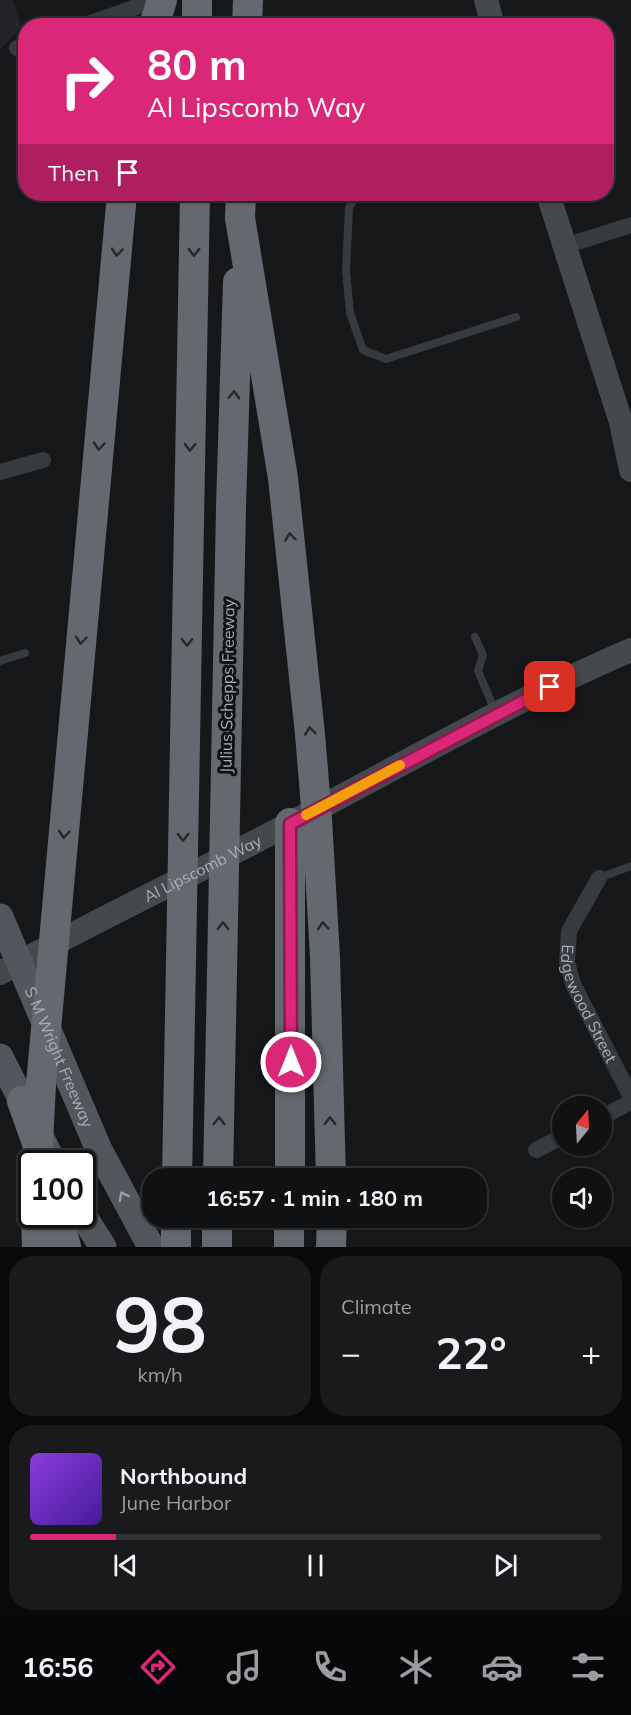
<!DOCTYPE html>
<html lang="en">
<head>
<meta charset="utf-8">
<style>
	:root { --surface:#101113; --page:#191a1c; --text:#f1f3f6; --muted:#9c9da0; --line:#303133; --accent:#db2777 }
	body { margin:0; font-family:Mulish,sans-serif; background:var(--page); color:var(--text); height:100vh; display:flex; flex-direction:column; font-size:22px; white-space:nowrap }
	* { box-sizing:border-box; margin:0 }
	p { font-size:20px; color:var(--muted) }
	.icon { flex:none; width:33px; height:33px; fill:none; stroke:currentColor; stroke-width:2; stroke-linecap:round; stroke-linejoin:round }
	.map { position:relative; height:1247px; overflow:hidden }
	.sheet { display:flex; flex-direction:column; gap:9px; padding:9px; background:#09090a; flex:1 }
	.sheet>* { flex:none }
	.guide { position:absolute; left:18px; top:18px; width:596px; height:183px; border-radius:24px; box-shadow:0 2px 4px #0004,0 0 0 2px var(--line); background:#db2777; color:#fff; overflow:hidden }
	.needle { width:39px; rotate:18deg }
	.controls { position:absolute; left:552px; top:1096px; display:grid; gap:12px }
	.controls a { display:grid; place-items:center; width:60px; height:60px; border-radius:50%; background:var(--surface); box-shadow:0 2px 4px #0004,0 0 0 2px var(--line); font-size:30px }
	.speed { position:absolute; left:18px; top:1150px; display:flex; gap:12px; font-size:30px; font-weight:700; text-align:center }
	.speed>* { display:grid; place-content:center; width:78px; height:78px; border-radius:50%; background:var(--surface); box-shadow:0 2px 4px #0004,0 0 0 2px var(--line); line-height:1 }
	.speed .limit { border:3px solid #111; border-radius:9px; background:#fff; color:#111 }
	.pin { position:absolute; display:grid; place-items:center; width:51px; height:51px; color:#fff; margin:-26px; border-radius:12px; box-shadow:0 3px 9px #0006 }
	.me { position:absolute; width:66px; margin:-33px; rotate:0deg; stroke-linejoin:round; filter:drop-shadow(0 0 4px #0008) }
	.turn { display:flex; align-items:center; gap:21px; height:126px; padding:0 30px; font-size:27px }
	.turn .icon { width:78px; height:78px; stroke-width:2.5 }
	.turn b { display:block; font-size:42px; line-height:51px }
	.then { display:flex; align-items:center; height:57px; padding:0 30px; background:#0003; gap:12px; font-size:22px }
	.big { font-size:45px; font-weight:700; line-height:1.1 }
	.sheet .widget { flex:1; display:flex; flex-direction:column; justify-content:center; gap:9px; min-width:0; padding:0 21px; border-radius:24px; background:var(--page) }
	.sheet .dial { align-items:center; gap:0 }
	.dial b { font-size:78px; line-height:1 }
	.song { display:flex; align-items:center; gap:18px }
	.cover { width:72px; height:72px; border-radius:9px; background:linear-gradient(135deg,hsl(270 70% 55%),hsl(260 70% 35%)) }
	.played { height:6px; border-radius:3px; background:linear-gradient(90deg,var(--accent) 15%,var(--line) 15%) }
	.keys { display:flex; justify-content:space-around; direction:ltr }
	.heat { display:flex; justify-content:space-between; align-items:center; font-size:33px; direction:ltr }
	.sheet .tiles { flex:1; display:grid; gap:9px; grid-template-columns:1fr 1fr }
	.widget:last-child { grid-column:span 2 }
	.trip { position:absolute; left:142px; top:1168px; width:345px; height:60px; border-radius:24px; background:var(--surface); box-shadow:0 2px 4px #0004,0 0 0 2px var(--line); font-weight:700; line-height:60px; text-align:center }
	.tab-bar { display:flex; height:96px; justify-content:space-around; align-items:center; background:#060708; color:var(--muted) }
	.tab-bar .icon { width:42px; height:42px }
	.tab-bar .selected { color:var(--accent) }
	.tab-bar b { font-size:27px; color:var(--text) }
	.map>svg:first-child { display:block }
	.built { fill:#222326 }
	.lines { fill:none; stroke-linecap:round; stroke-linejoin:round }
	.lane { stroke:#373a3e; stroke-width:8 }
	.street { stroke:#373a3e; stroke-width:16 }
	.secondary { stroke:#45494e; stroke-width:24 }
	.primary { stroke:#53575d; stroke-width:27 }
	.highway { stroke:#63696f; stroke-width:30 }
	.highway-bridge { stroke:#63696f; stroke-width:30 }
	.oneway { stroke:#26282b }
	.oneway2 { stroke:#969fa7 }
	.route-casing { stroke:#8e194d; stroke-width:15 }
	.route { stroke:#db2777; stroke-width:10 }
	.slow { stroke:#f59e0b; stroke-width:10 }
	.labels { text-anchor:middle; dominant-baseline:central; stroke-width:6; stroke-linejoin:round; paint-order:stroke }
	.street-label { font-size:16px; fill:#a7b1ba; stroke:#111214 }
</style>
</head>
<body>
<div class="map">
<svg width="631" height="1247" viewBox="0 0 631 1247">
	<rect width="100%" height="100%" fill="#161719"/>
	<!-- built -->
	<path class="built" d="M0,0H13L21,27L0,50Z"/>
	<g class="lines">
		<!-- lane -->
		<path class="lane" d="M356,194L349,208L346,270L350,313L363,350L386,359L516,317
			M475,637L483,655L478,671L495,711
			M0,661L25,653
			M599,878L631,866"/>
		<!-- street -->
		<g class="street">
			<path d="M82,26L156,0"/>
			<path d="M17,48L26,45"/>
			<path d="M565,246L631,225"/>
			<path d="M0,472L43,460"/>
			<path id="s1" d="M599,878L569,931L567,962L573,984L631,1097"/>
			<path d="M602,1117L631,1102"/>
			<path d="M536,1150L562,1137"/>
		</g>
		<!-- secondary -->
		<g class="secondary">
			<path d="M486,0L493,26"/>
			<path d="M548,194L621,422L631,470"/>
			<path id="s2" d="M0,973C96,920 194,874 291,823C404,764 514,700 631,650"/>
		</g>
		<!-- primary -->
		<g class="primary">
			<path id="s3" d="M0,917L99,1150L151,1247"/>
			<path d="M0,1057L54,1164"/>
			<path d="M82,1214L103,1247"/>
		</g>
		<!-- highway -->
		<path class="highway" d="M154,26L162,0
			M197,26V0
			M247,26L248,0
			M240,218L241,194
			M22,1101L38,1146
			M290,1179V823
			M36,1215L37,1247
			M58,1215L66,1247
			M176,1247V1218
			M217,1247V1218
			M289,1247V1218
			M331,1247L332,1218"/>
		<!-- highway-bridge -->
		<path class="highway-bridge" d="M240,218L283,478L310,734L317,819L325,957L331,1179
			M37,1164L41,1084L122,194
			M177,1179L195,194
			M218,1179L231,507L238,282"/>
	</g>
	<!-- one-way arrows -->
	<defs><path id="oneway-chevron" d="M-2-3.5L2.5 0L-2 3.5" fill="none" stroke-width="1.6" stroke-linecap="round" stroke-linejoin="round" transform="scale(1.5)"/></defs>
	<g class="oneway">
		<use href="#oneway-chevron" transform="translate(117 252) rotate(95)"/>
		<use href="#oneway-chevron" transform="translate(194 252) rotate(91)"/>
		<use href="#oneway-chevron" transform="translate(234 395) rotate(-88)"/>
		<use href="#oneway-chevron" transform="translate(99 446) rotate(95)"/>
		<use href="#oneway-chevron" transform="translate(190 447) rotate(91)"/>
		<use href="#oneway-chevron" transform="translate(290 537) rotate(-97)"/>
		<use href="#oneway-chevron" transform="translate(81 640) rotate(95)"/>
		<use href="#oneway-chevron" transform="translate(187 642) rotate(91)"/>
		<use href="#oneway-chevron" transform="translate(310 731) rotate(-96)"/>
		<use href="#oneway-chevron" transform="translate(64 834) rotate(95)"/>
		<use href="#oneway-chevron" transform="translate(183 837) rotate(91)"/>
		<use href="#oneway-chevron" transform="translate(223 926) rotate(-89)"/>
		<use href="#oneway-chevron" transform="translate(323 926) rotate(-93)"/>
		<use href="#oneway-chevron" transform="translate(219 1121) rotate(-89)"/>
		<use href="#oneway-chevron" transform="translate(330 1121) rotate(-91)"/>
	</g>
	<use class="oneway2" href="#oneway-chevron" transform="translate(123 1196) rotate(-118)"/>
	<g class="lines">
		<defs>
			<path id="route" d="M291,1062L290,824L550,687"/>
		</defs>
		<!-- route casing -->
		<use href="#route" class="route-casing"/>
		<!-- route -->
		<use href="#route" class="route"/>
		<!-- slow -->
		<path class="slow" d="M306,815L400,765"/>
	</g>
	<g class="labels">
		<!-- street labels -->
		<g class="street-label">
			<text transform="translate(227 686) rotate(-89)">Julius Schepps Freeway</text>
			<text stroke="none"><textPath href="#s2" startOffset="228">Al Lipscomb Way</textPath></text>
			<text stroke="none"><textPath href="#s1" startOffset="138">Edgewood Street</textPath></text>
			<text stroke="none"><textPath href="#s3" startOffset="152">S M Wright Freeway</textPath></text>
		</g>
	</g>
</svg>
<div class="controls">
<a><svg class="needle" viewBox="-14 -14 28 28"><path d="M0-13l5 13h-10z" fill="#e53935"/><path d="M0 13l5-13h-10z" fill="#9c9da0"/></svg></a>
<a><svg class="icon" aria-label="sound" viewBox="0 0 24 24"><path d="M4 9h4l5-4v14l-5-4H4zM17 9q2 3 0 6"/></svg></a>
</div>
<div class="speed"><div class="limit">100</div></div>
<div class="pin" style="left:550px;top:687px;background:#d93025"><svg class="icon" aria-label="arrive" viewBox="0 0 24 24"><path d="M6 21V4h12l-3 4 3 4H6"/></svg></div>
<svg class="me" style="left:291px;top:1062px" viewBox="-20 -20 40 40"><circle r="17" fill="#db2777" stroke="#fff" stroke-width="3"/><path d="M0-11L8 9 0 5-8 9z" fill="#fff"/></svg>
<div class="trip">16:57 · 1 min · 180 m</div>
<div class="guide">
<div class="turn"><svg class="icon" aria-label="right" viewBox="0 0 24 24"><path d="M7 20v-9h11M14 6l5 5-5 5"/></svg><div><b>80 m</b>Al Lipscomb Way</div></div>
<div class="then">Then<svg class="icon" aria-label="arrive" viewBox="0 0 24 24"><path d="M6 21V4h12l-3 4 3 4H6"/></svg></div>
</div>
</div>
<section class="sheet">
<div class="tiles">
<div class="widget dial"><b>98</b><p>km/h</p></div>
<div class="widget"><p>Climate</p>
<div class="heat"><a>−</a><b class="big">22°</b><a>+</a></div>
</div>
<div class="widget">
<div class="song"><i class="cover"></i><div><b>Northbound</b><p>June Harbor</p></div></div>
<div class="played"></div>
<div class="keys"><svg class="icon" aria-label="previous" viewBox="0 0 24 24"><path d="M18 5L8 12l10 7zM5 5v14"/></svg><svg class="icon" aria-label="pause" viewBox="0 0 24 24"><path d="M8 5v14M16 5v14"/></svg><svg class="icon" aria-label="next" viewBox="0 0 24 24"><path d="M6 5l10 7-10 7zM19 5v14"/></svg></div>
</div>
</div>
</section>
<nav class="tab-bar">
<b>16:56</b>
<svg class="icon selected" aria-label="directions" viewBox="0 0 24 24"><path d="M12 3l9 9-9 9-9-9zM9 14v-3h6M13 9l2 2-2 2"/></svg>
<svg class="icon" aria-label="music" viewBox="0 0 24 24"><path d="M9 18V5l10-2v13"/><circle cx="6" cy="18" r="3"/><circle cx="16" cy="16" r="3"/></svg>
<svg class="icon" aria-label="phone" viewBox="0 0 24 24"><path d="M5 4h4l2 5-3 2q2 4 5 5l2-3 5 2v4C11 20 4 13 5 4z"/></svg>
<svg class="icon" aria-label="climate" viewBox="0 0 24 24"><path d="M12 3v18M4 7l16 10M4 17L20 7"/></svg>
<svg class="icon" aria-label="car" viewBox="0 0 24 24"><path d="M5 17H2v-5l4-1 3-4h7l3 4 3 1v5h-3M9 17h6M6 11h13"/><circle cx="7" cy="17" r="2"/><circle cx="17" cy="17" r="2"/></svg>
<svg class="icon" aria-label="filters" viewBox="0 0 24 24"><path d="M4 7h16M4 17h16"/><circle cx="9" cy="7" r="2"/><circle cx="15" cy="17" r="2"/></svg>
</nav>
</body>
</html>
